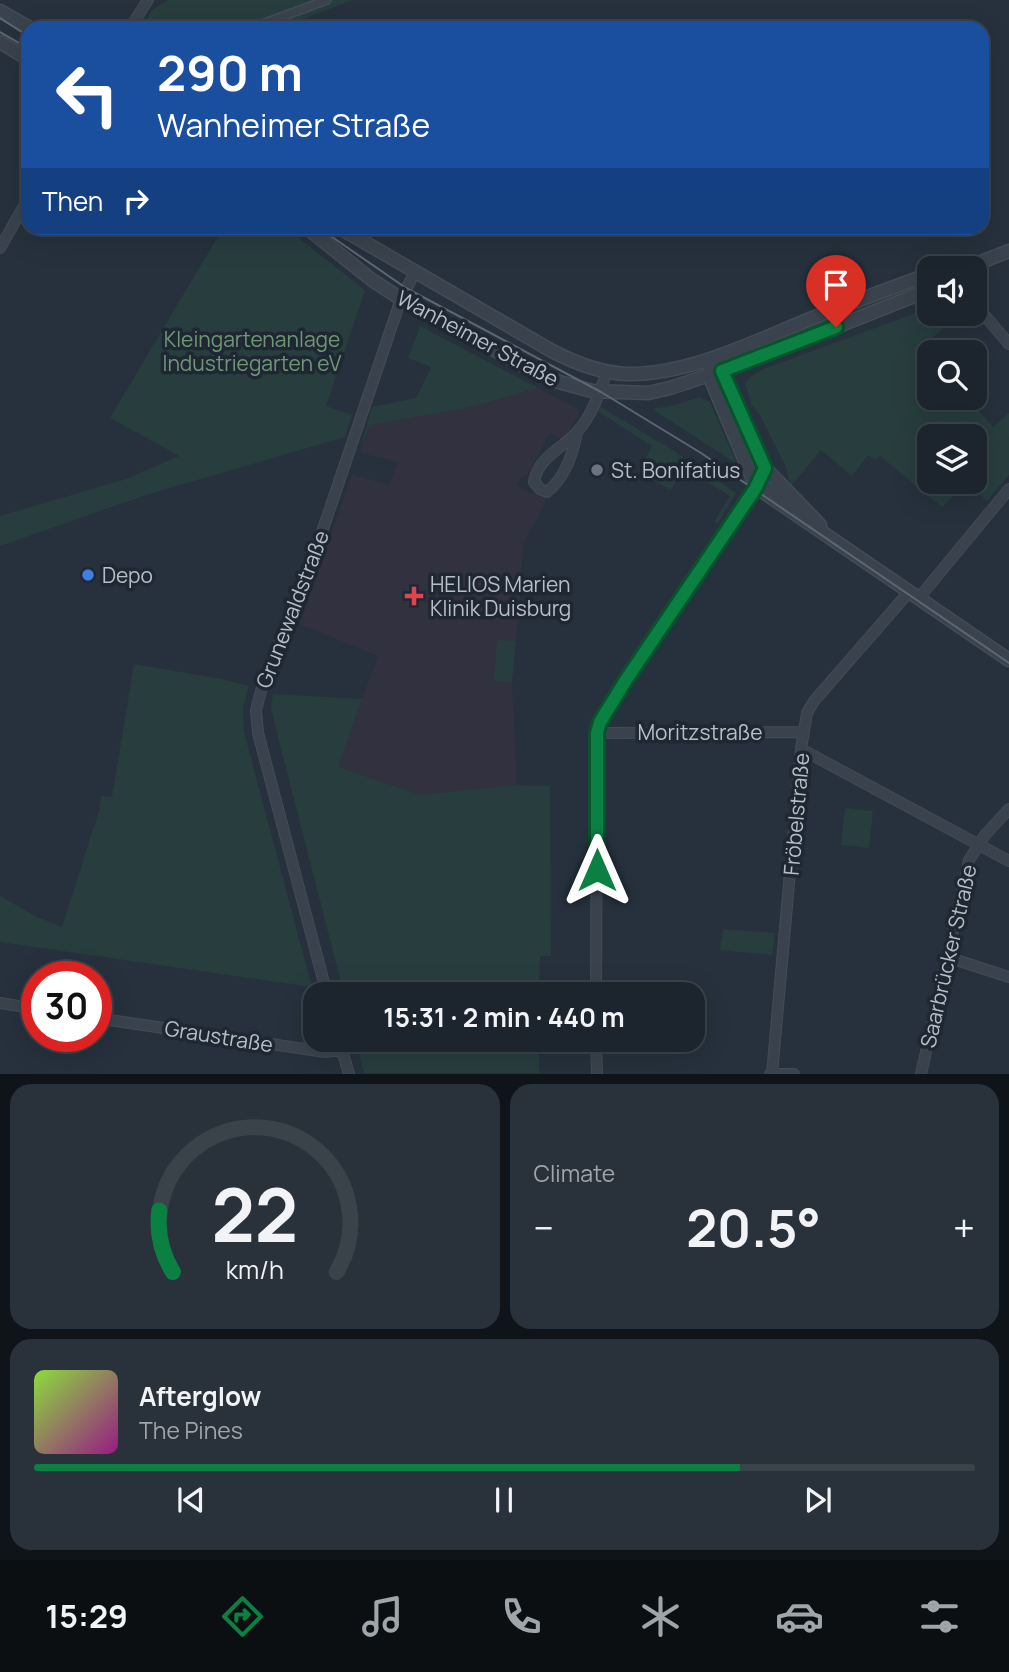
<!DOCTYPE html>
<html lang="en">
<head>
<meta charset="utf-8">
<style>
	:root { --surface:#1c252e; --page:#29313a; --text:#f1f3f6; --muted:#a0a5aa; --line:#3a424a; --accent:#0b8043 }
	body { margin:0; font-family:Manrope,sans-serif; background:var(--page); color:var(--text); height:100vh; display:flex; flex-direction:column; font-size:26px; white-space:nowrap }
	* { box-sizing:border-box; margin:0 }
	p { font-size:23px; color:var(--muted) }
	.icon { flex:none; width:38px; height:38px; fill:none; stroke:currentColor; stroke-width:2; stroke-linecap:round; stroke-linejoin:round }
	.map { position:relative; height:1074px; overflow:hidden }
	.panel { display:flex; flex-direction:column; gap:10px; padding:10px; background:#0f1419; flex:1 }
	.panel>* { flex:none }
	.guide { position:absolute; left:21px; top:21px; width:968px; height:214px; border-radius:21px; box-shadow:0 7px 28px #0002,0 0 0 2px var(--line); background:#1a4fa0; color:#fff; overflow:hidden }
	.controls { position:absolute; left:917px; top:256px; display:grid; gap:14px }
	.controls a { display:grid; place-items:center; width:70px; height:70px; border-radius:14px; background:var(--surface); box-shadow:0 7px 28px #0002,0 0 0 2px var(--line); font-size:35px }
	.speed { position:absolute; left:21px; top:961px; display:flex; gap:14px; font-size:35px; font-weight:700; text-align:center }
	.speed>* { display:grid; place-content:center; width:91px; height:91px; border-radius:50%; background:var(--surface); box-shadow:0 7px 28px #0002,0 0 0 2px var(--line); line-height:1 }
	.speed .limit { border:10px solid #d22; background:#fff; color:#111 }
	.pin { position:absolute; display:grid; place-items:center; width:60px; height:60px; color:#fff; margin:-72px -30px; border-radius:50% 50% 50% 0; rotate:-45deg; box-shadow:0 0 7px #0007 }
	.pin .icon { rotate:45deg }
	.me { position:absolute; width:77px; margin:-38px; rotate:0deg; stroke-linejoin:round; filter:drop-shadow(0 0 5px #0008) }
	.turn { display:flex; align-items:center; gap:24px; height:147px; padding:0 21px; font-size:32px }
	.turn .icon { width:91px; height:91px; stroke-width:2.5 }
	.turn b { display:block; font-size:49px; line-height:60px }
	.then { display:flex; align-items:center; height:66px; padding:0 21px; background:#0003; gap:14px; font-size:26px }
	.big { font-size:52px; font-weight:700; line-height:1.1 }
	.panel .widget { flex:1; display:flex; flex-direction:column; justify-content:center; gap:10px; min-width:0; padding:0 24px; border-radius:21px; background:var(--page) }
	.panel .dial { align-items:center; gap:0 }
	.dial svg { height:182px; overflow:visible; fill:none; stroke:var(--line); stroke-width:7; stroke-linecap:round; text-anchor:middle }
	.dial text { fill:var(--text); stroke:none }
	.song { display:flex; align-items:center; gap:21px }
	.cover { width:84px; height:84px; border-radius:10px; background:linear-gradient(135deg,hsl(90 70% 55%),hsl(310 70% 35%)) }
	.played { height:7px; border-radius:4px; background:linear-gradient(90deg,var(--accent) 75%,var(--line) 75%) }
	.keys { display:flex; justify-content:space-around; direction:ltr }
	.heat { display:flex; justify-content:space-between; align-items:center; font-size:38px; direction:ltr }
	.panel .tiles { flex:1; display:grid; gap:10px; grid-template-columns:1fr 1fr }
	.widget:last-child { grid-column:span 2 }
	.trip { position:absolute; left:303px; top:982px; width:402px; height:70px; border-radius:21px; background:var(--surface); box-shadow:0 7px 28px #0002,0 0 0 2px var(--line); font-weight:700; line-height:70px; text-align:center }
	.tabs { display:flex; height:112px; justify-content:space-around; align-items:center; background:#0b0f12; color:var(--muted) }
	.tabs .icon { width:49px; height:49px }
	.tabs .on { color:var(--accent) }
	.tabs b { font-size:32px; color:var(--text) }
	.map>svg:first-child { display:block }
	.medical { fill:#32313f }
	.green { fill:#283d3e; fill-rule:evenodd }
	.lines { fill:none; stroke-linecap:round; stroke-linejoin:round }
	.pedestrian-casing { stroke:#434c56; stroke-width:10 }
	.minor-casing { stroke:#434c56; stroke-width:12 }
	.tertiary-casing { stroke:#434c56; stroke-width:15 }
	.pedestrian { stroke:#3a434d; stroke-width:7 }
	.minor { stroke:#3a434d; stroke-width:10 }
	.tertiary { stroke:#3a434d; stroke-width:12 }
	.tram { stroke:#5c6774; stroke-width:2 }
	.route-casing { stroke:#07532c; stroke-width:18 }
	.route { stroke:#0b8043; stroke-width:12 }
	.worship-dot { fill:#6b7280; stroke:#1f2832; stroke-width:2.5 }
	.shop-dot { fill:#3f7fe0; stroke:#1f2832; stroke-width:2.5 }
	.health-dot { fill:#e0444e; stroke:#1f2832; stroke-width:2.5 }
	.labels { text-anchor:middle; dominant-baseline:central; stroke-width:7; stroke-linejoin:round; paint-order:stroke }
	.street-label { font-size:21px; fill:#b6bec8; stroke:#1f2832 }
	.park-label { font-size:21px; fill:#6f9776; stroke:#1f2832 }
	.poi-label { font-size:21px; fill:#b6bec8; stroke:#1f2832; text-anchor:start }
</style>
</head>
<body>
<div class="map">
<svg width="1009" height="1074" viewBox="0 0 1009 1074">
	<rect width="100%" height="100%" fill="#26313d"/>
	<!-- medical -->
	<path class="medical" d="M538,388L581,410L564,440L550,433L526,477L523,476L516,485L531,494L537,492L547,500L524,542L512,682L517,789L421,795L337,767L378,656L300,624L352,474L389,485L398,462L360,453L370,425L472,407Z"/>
	<!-- green -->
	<path class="green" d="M168,0H353L287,25L286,28H142L152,10Z
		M223,228H286L365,290L326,406L352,415L345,437L149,494L0,546V516L126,479L179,456L110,418Z
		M929,279V285L743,357L742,354L801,331L844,310Z
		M929,308V313H961L923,346L929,353V397H967L993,427L1009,413V475L987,501L967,482L942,507L880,456L875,460L868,455L852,476L821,450L791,486L785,465L760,415L751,404L745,383L753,375L764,369ZM929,436H975V481H929Z
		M420,326L538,388L472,407L370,425L359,453L372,407L416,398L431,367L408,358Z
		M699,397L710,402L737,464L652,409L676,405Z
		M601,407L671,449L736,493L718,523L714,522L730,496L685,468L670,490L639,471L652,446L596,410Z
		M497,640L516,641L512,682L494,681Z
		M134,664L221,679L249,686L243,707L244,732L312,987L0,942V896L37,917L62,927L99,811L101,796L112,797Z
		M273,694L362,699L338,767L421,795L517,785L550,786L551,956H540L539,994H344L279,741L271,708Z
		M845,808L873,811L869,848L841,845Z
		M723,929L775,933L772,955L720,950Z
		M356,1040H539V1073H364Z"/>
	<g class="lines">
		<defs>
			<path id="pedestrian" d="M251,28L327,0"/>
			<path id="minor" d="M130,28L148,0
				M0,248L28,199
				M975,304L1009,344
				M577,432C573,454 565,478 547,492L540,489L534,482C538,457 562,449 577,432C590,418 602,390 606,372
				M756,487L762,484L797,506
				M918,599L1009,489
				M597,733L803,732
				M801,749L1009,861
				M947,957L1009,977
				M327,994L258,733L256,710L261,691L324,526L401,299L415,272
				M596,994L597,733L600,722L626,680L755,489L765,468
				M0,1003L37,1009
				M96,1018L325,1052L342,1050
				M339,1040L349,1074
				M596,1040L597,1074
				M770,1074H794
				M772,1074L801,749L807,713L814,701L909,592
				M921,1074L969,860L985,835L1009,809"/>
			<path id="tertiary" d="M0,11L30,28
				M0,42L28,59
				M307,228L372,280L401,299L535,372L559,382L592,391L648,393L670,388L743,364L929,290
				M340,228L552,351C575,363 600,373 627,374C688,375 754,342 810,319C849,303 889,289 929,274
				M966,268L1009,251
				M718,366L765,468L820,525
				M710,368L709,375L756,487L1009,660"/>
		</defs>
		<!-- pedestrian casing -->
		<use href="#pedestrian" class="pedestrian-casing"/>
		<!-- minor casing -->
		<use href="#minor" class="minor-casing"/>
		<!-- tertiary casing -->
		<use href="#tertiary" class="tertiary-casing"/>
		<!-- pedestrian -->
		<use href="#pedestrian" class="pedestrian"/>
		<!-- minor -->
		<use href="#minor" class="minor"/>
		<!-- tertiary -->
		<use href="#tertiary" class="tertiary"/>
		<!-- tram -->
		<path class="tram" d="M0,18L28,36
			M0,32L28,48
			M319,228L406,288L601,392L701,453L1009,663"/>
	</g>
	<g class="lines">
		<defs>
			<path id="route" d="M597,870V733L600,722L626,680L755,489L765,468L722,371L836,327"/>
		</defs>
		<!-- route casing -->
		<use href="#route" class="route-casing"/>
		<!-- route -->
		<use href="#route" class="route"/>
	</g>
	<!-- markers -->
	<circle class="worship-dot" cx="597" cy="470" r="7"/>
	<circle class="shop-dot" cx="88" cy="575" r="7"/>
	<path class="health-dot" d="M410.5 585.5h7v7h7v7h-7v7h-7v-7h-7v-7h7z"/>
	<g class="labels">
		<!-- street labels -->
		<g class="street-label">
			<text transform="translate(478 338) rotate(28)">Wanheimer Straße</text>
			<text transform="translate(292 609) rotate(-69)">Grunewaldstraße</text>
			<text x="700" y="732">Moritzstraße</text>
			<text transform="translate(796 814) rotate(-85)">Fröbelstraße</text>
			<text transform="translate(948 956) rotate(-77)">Saarbrücker Straße</text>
			<text transform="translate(219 1036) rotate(9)">Graustraße</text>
		</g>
		<!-- park labels -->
		<g class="park-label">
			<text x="252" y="339">Kleingartenanlage<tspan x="252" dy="24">Industriegarten eV</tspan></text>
		</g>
		<!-- poi labels -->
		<g class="poi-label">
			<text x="611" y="470">St. Bonifatius</text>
			<text x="102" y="575">Depo</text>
			<text x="430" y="584">HELIOS Marien<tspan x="430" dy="24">Klinik Duisburg</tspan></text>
		</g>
	</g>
</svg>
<div class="controls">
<a><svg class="icon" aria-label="sound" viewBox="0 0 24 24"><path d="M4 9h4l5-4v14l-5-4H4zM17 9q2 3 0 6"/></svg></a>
<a><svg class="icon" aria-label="search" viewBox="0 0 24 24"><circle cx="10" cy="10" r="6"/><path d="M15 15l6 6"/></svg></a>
<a><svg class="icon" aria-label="layers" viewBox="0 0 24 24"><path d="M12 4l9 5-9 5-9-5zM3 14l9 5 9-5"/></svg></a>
</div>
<div class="speed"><div class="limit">30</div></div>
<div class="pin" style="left:836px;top:327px;background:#d93025"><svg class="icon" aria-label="arrive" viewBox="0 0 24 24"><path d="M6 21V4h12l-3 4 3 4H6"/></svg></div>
<svg class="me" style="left:597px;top:870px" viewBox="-20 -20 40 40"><path d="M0-17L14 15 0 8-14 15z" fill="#0b8043" stroke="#fff" stroke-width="4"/></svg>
<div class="trip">15:31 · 2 min · 440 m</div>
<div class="guide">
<div class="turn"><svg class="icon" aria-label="left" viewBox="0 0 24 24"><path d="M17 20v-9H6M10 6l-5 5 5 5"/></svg><div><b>290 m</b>Wanheimer Straße</div></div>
<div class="then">Then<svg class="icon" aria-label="right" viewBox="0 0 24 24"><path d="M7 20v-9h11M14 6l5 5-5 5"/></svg></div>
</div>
</div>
<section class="panel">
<div class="tiles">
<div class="widget dial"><svg viewBox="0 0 100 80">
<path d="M14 69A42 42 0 1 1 86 69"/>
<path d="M14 69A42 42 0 0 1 8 42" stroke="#0b8043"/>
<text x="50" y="56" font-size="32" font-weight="700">22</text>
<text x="50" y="72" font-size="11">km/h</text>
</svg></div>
<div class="widget"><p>Climate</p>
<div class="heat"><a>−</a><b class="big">20.5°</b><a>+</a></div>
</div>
<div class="widget">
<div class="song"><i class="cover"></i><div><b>Afterglow</b><p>The Pines</p></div></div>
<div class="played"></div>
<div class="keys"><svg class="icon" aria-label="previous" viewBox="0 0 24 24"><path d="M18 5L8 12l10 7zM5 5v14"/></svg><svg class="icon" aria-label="pause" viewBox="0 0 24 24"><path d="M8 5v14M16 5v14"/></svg><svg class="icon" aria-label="next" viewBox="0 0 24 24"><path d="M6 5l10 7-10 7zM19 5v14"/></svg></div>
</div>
</div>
</section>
<nav class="tabs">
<b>15:29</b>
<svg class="icon on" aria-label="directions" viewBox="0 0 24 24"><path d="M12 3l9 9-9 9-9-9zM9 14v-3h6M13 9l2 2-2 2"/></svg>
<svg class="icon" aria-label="music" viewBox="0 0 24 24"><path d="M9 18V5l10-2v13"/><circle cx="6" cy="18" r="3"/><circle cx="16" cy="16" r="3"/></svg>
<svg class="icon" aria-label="phone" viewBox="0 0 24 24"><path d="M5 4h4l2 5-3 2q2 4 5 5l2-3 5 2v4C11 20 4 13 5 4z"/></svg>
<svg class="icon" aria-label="climate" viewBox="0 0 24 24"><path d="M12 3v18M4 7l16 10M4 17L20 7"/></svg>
<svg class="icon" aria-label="car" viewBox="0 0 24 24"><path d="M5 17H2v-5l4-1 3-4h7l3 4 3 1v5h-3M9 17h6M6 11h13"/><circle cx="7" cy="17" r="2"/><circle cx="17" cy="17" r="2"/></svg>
<svg class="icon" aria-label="filters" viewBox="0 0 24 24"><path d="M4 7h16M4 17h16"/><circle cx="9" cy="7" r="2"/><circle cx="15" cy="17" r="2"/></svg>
</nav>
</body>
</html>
